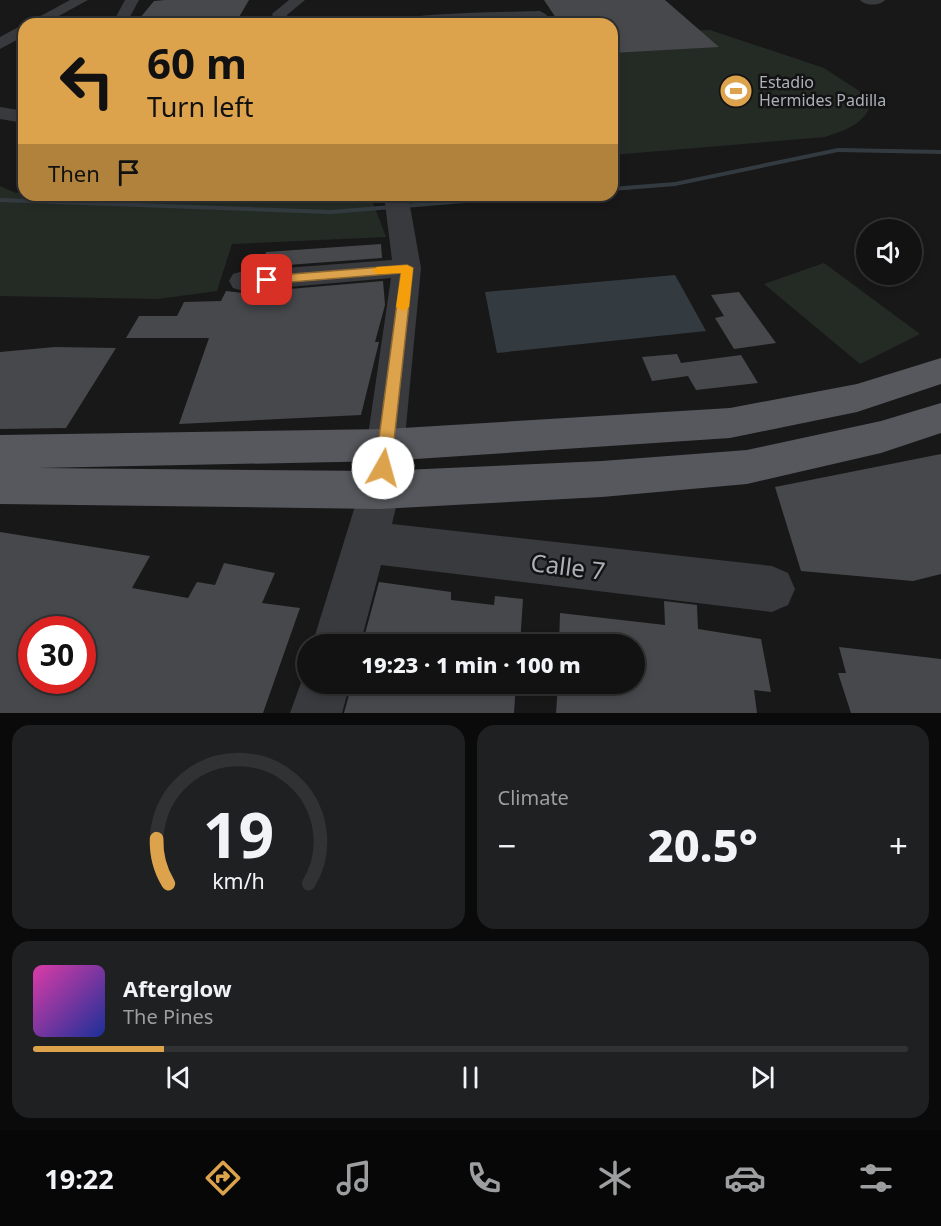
<!DOCTYPE html>
<html lang="en">
<head>
<meta charset="utf-8">
<style>
	:root { --surface:#121213; --page:#1f2021; --text:#f1f3f6; --muted:#9c9ea0; --line:#313233; --accent:#dda34c }
	body { margin:0; font-family:"Noto Sans",sans-serif; background:var(--page); color:var(--text); height:100vh; display:flex; flex-direction:column; font-size:22px; white-space:nowrap }
	* { box-sizing:border-box; margin:0 }
	p { font-size:20px; color:var(--muted) }
	.icon { flex:none; width:33px; height:33px; fill:none; stroke:currentColor; stroke-width:2; stroke-linecap:round; stroke-linejoin:round }
	.map { position:relative; height:713px; overflow:hidden }
	.details { display:flex; flex-direction:column; gap:12px; padding:12px; background:#0a0a0a; flex:1 }
	.details>* { flex:none }
	.hud { position:absolute; left:18px; top:18px; width:600px; height:183px; border-radius:18px; box-shadow:0 3px 9px #0003,0 0 0 2px var(--line); background:#dda34c; color:#111; overflow:hidden }
	.controls { position:absolute; left:856px; top:219px; display:grid; gap:12px }
	.controls a { display:grid; place-items:center; width:66px; height:66px; border-radius:50%; background:var(--surface); box-shadow:0 3px 9px #0003,0 0 0 2px var(--line); font-size:30px }
	.speed { position:absolute; left:18px; top:616px; display:flex; gap:12px; font-size:30px; font-weight:700; text-align:center }
	.speed>* { display:grid; place-content:center; width:78px; height:78px; border-radius:50%; background:var(--surface); box-shadow:0 3px 9px #0003,0 0 0 2px var(--line); line-height:1 }
	.speed .limit { border:9px solid #d22; background:#fff; color:#111 }
	.pin { position:absolute; display:grid; place-items:center; width:51px; height:51px; color:#fff; margin:-26px; border-radius:12px; box-shadow:0 3px 9px #0006 }
	.me { position:absolute; width:66px; margin:-33px; rotate:7deg; stroke-linejoin:round; filter:drop-shadow(0 0 4px #0008) }
	.turn { display:flex; align-items:center; gap:21px; height:126px; padding:0 30px; font-size:27px }
	.turn .icon { width:78px; height:78px; stroke-width:2.5 }
	.turn b { display:block; font-size:42px; line-height:51px }
	.then { display:flex; align-items:center; height:57px; padding:0 30px; background:#0003; gap:12px; font-size:22px }
	.big { font-size:45px; font-weight:800; line-height:1.1 }
	.details .tile { flex:1; display:flex; flex-direction:column; justify-content:center; gap:9px; min-width:0; padding:0 21px; border-radius:18px; background:var(--page) }
	.details .dial { align-items:center; gap:0 }
	.dial svg { height:156px; overflow:visible; fill:none; stroke:var(--line); stroke-width:7; stroke-linecap:round; text-anchor:middle }
	.dial text { fill:var(--text); stroke:none }
	.song { display:flex; align-items:center; gap:18px }
	.cover { width:72px; height:72px; border-radius:9px; background:linear-gradient(135deg,hsl(320 70% 55%),hsl(230 70% 35%)) }
	.played { height:6px; border-radius:3px; background:linear-gradient(90deg,var(--accent) 15%,var(--line) 15%) }
	.keys { display:flex; justify-content:space-around; direction:ltr }
	.heat { display:flex; justify-content:space-between; align-items:center; font-size:33px; direction:ltr }
	.details .tiles { flex:1; display:grid; gap:12px; grid-template-columns:1fr 1fr }
	.tile:last-child { grid-column:span 2 }
	.trip { position:absolute; left:297px; top:634px; width:348px; height:60px; border-radius:30px; background:var(--surface); box-shadow:0 3px 9px #0003,0 0 0 2px var(--line); font-weight:800; line-height:60px; text-align:center }
	.tabs { display:flex; height:96px; justify-content:space-around; align-items:center; background:#070708; color:var(--muted) }
	.tabs .icon { width:42px; height:42px }
	.tabs .current { color:var(--accent) }
	.tabs b { font-size:27px; color:var(--text) }
	.map>svg:first-child { display:block }
	.green { fill:#242b25 }
	.water { fill:#333b41 }
	.lines { fill:none; stroke-linecap:round; stroke-linejoin:round }
	.stream { fill:#333b41; fill-rule:evenodd }
	.building { fill:#47484c; fill-rule:evenodd }
	.minor { fill:#393a3e; fill-rule:evenodd }
	.primary { fill:#56585d; fill-rule:evenodd }
	.route { fill:#dda34c; stroke:#906a31; stroke-width:1.5 }
	.slow { fill:#f59e0b }
	.labels { text-anchor:middle; dominant-baseline:central; stroke-width:5; stroke-linejoin:round; paint-order:stroke }
	.far-poi-label { font-size:16px; fill:#acb0b8; stroke:#131314; text-anchor:start }
	.near-street-label { font-size:24px; fill:#acb0b8; stroke:#131314 }
</style>
</head>
<body>
<div class="map">
<svg width="941" height="713" viewBox="0 0 941 713">
	<rect width="100%" height="100%" fill="#181819"/>
	<!-- green -->
	<path class="green" d="M710,30L824,68L873,100C864,125 848,129 825,137L612,155V33Z
		M0,186L16,193L24,191V195H370L386,237L232,244L217,291L158,299L0,296Z
		M824,263L920,334L860,364L764,284Z"/>
	<!-- water -->
	<path class="water" d="M675,275L706,331L497,353L485,292Z"/>
	<g class="lines">
		<!-- stream -->
		<path class="stream" d="M838,148L941,150V154L838,152L675,186L612,191V187L675,182Z
			M512,195H539L536,197L331,214L0,202V198L331,210Z"/>
	</g>
	<!-- building -->
	<path class="building" d="M165,0H249L235,24H135L154,1Z
		M544,0H665L719,47L612,53V24H560Z
		M381,244L382,258L246,268L248,261L264,260L266,252Z
		M383,281L385,305L375,342H379L361,415L179,424L209,338H126L139,316H177L184,302L221,301L226,291L243,293Z
		M739,292L776,343L734,349L715,318L724,316L711,295Z
		M55,347L116,348L66,428L0,429V352Z
		M677,354L681,363L741,355L758,383L696,390L688,376L652,381L642,357Z
		M941,454V574L913,581L801,571L775,487Z
		M0,532L150,556L132,588L188,598L197,582L215,585L224,563L275,573L262,603L300,608L263,713H0ZM32,630H82V681H32Z
		M379,582L451,592V600L494,605L495,596L523,599L520,645H362Z
		M664,601L697,605L698,629L761,639L771,692L754,690L757,713H556L558,684H634V645H559L560,613L665,625Z
		M839,647L941,659V713H851L838,673H846Z
		M352,684H516L514,713H344Z"/>
	<g class="lines">
		<!-- minor -->
		<path class="minor" d="M70,0H88L44,24H26Z
			M125,0H139L126,24H112Z
			M289,0H305L287,15L290,24H276L272,14Z
			M860,0H885C880,6 865,6 860,0Z
			M540,11L547,15L545,18L385,24C395,12 517,12 540,11Z
			M24,24V36L0,49V37Z
			M0,107L24,111V123L0,119Z
			M384,195H408L421,268L400,490L392,524L772,566L788,573L795,589L788,605L772,612L381,565L360,645H312L360,490L391,278L243,291L233,288L229,281L233,274L243,271L392,260Z
			M307,666L308,684H350L342,713H290Z"/>
		<!-- primary -->
		<path class="primary" d="M941,358V384L857,412L730,438L386,461L38,468L380,471L602,461L747,450L881,421L941,403V433L881,453L747,484L602,497L380,509L0,504V435L386,429L730,408L857,384Z"/>
	</g>
	<!-- route -->
	<path class="route" d="M407,265L413,268L391,468L389,473L383,475L377,473L375,468L401,273L267,284L261,280L267,276Z"/>
	<!-- slow -->
	<path class="slow" d="M407,265L413,268L409,307L403,311L396,307L401,273L377,274L372,271L377,267Z"/>
	<!-- icons -->
	<defs>
		<symbol id="stadium-disc" viewBox="-11 -11 22 22"><circle r="9.5" fill="#dda34c" stroke="#131314"/><path d="M0-5a6.5 5 0 1 0 0 10a6.5 5 0 1 0 0-10ZM-3.5-1.8h7v3.6h-7Z" fill="#fff"/></symbol>
	</defs>
	<g fill-rule="evenodd">
		<use href="#stadium-disc" x="717" y="72" width="38" height="38"/>
	</g>
	<g class="labels">
		<!-- far-poi labels -->
		<g class="far-poi-label">
			<text x="759" y="82">Estadio<tspan x="759" dy="18">Hermides Padilla</tspan></text>
		</g>
		<!-- near-street labels -->
		<g class="near-street-label">
			<text transform="translate(568 566) rotate(7)">Calle 7</text>
		</g>
	</g>
</svg>
<div class="controls">
<a><svg class="icon" aria-label="sound" viewBox="0 0 24 24"><path d="M4 9h4l5-4v14l-5-4H4zM17 9q2 3 0 6"/></svg></a>
</div>
<div class="speed"><div class="limit">30</div></div>
<div class="pin" style="left:267px;top:280px;background:#d93025"><svg class="icon" aria-label="arrive" viewBox="0 0 24 24"><path d="M6 21V4h12l-3 4 3 4H6"/></svg></div>
<svg class="me" style="left:383px;top:468px" viewBox="-20 -20 40 40"><circle r="19" fill="#fff"/><path d="M0-13L10 11 0 6-10 11z" fill="#dda34c"/></svg>
<div class="trip">19:23 · 1 min · 100 m</div>
<div class="hud">
<div class="turn"><svg class="icon" aria-label="left" viewBox="0 0 24 24"><path d="M17 20v-9H6M10 6l-5 5 5 5"/></svg><div><b>60 m</b>Turn left</div></div>
<div class="then">Then<svg class="icon" aria-label="arrive" viewBox="0 0 24 24"><path d="M6 21V4h12l-3 4 3 4H6"/></svg></div>
</div>
</div>
<section class="details">
<div class="tiles">
<div class="tile dial"><svg viewBox="0 0 100 80">
<path d="M14 69A42 42 0 1 1 86 69"/>
<path d="M14 69A42 42 0 0 1 8 46" stroke="#dda34c"/>
<text x="50" y="56" font-size="32" font-weight="700">19</text>
<text x="50" y="72" font-size="11">km/h</text>
</svg></div>
<div class="tile"><p>Climate</p>
<div class="heat"><a>−</a><b class="big">20.5°</b><a>+</a></div>
</div>
<div class="tile">
<div class="song"><i class="cover"></i><div><b>Afterglow</b><p>The Pines</p></div></div>
<div class="played"></div>
<div class="keys"><svg class="icon" aria-label="previous" viewBox="0 0 24 24"><path d="M18 5L8 12l10 7zM5 5v14"/></svg><svg class="icon" aria-label="pause" viewBox="0 0 24 24"><path d="M8 5v14M16 5v14"/></svg><svg class="icon" aria-label="next" viewBox="0 0 24 24"><path d="M6 5l10 7-10 7zM19 5v14"/></svg></div>
</div>
</div>
</section>
<nav class="tabs">
<b>19:22</b>
<svg class="icon current" aria-label="directions" viewBox="0 0 24 24"><path d="M12 3l9 9-9 9-9-9zM9 14v-3h6M13 9l2 2-2 2"/></svg>
<svg class="icon" aria-label="music" viewBox="0 0 24 24"><path d="M9 18V5l10-2v13"/><circle cx="6" cy="18" r="3"/><circle cx="16" cy="16" r="3"/></svg>
<svg class="icon" aria-label="phone" viewBox="0 0 24 24"><path d="M5 4h4l2 5-3 2q2 4 5 5l2-3 5 2v4C11 20 4 13 5 4z"/></svg>
<svg class="icon" aria-label="climate" viewBox="0 0 24 24"><path d="M12 3v18M4 7l16 10M4 17L20 7"/></svg>
<svg class="icon" aria-label="car" viewBox="0 0 24 24"><path d="M5 17H2v-5l4-1 3-4h7l3 4 3 1v5h-3M9 17h6M6 11h13"/><circle cx="7" cy="17" r="2"/><circle cx="17" cy="17" r="2"/></svg>
<svg class="icon" aria-label="filters" viewBox="0 0 24 24"><path d="M4 7h16M4 17h16"/><circle cx="9" cy="7" r="2"/><circle cx="15" cy="17" r="2"/></svg>
</nav>
</body>
</html>
